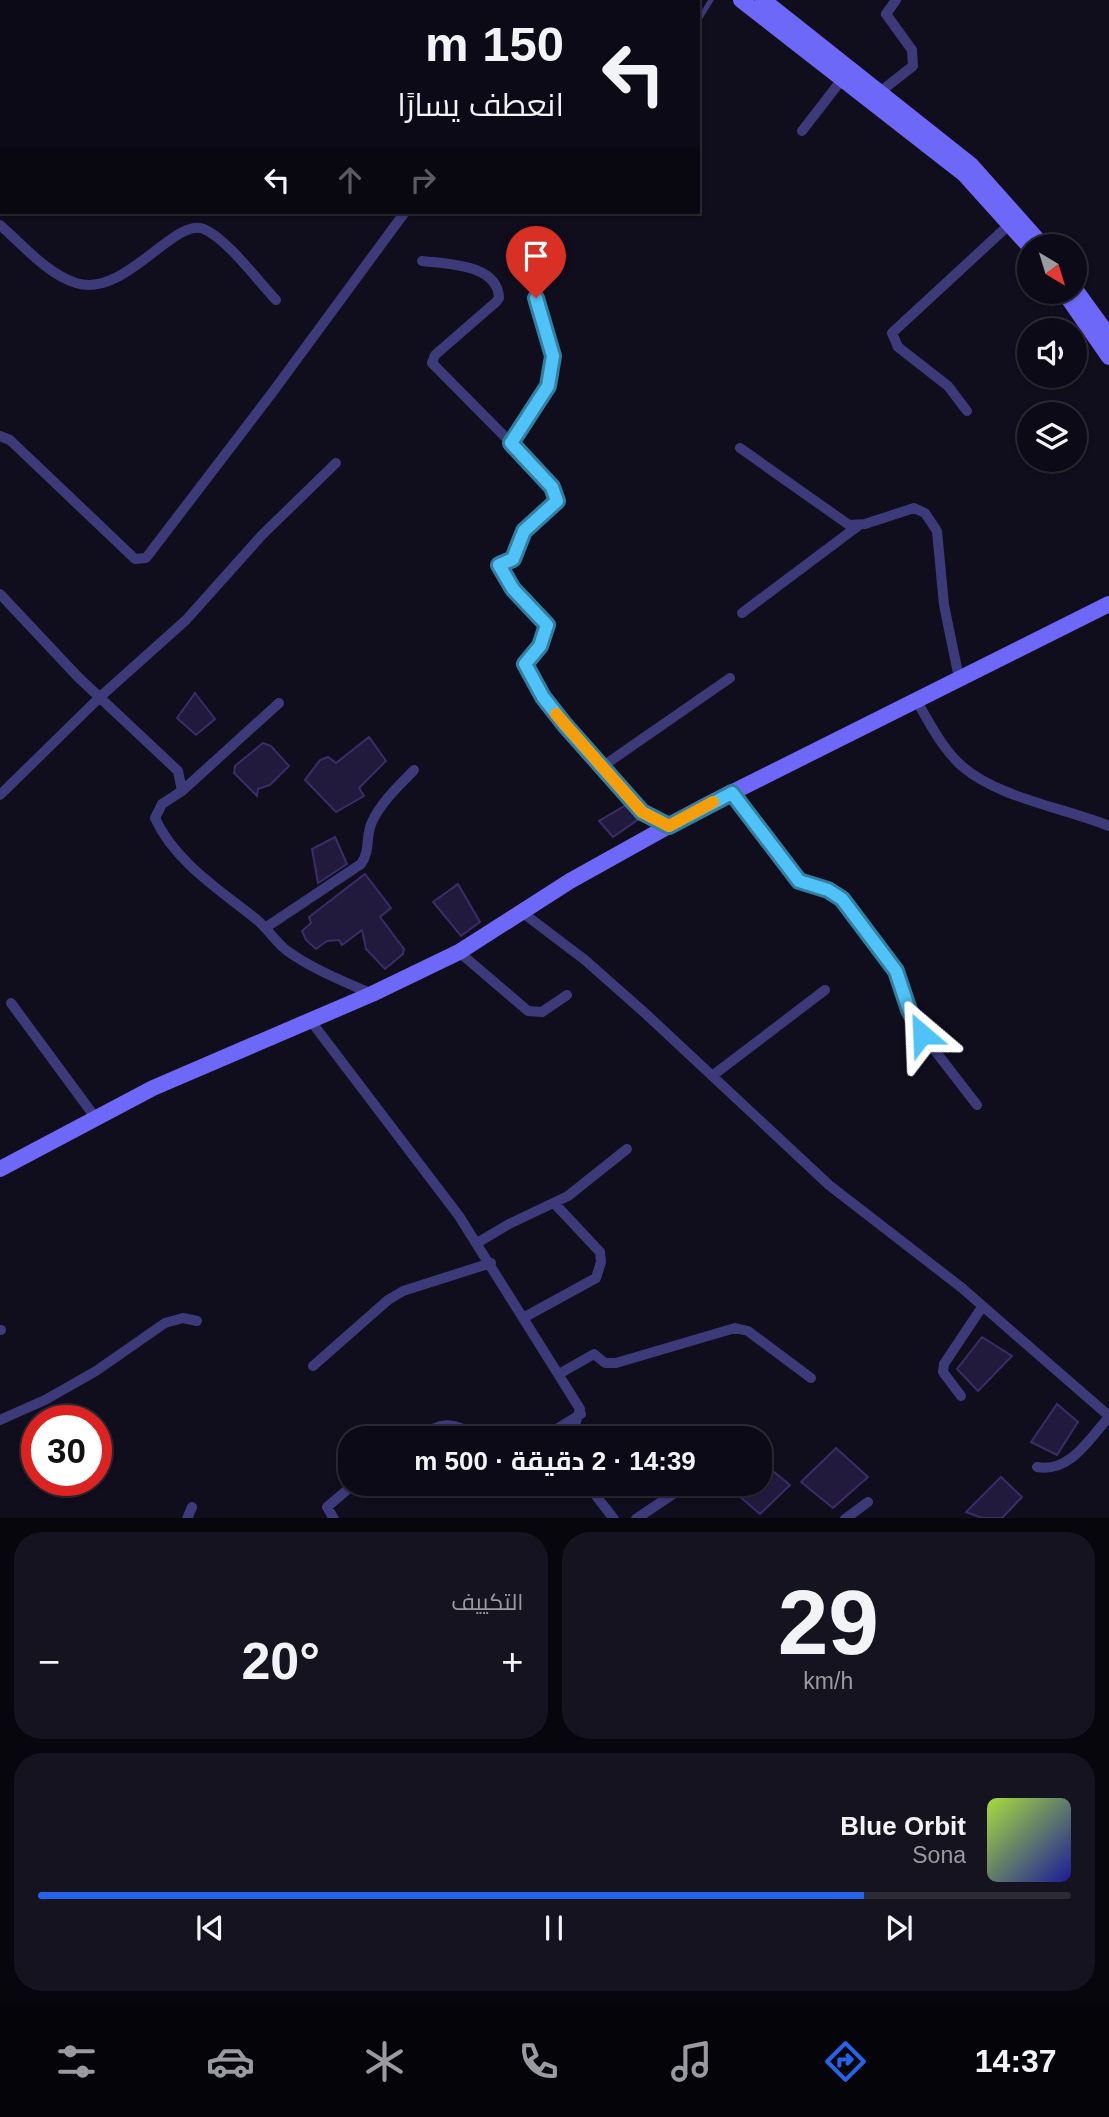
<!DOCTYPE html>
<html lang="ar">
<head>
<meta charset="utf-8">
<style>
	:root { --surface:#0c0a16; --page:#15131f; --text:#f1f3f6; --muted:#9a9aa1; --line:#2c2b35; --accent:#2563eb }
	body { margin:0; font-family:Helvetica,Cairo,sans-serif; background:var(--page); color:var(--text); direction:rtl; height:100vh; display:flex; flex-direction:column; font-size:26px; white-space:nowrap }
	* { box-sizing:border-box; margin:0 }
	p { font-size:23px; color:var(--muted) }
	.icon { flex:none; width:38px; height:38px; fill:none; stroke:currentColor; stroke-width:2; stroke-linecap:round; stroke-linejoin:round }
	.map { position:relative; height:1518px; overflow:hidden; direction:ltr }
	.drawer { display:flex; flex-direction:column; gap:14px; padding:14px; background:#07060c; flex:1 }
	.drawer>* { flex:none }
	.hud { position:absolute; left:0px; top:0px; width:700px; height:214px; box-shadow:0 2px 5px #0004,0 0 0 2px var(--line); direction:rtl; background:#0c0a16; color:var(--text); overflow:hidden }
	.needle { width:46px; rotate:142deg }
	.fabs { position:absolute; left:1017px; top:234px; display:grid; gap:14px }
	.fabs a { display:grid; place-items:center; width:70px; height:70px; border-radius:50%; background:var(--surface); box-shadow:0 2px 5px #0004,0 0 0 2px var(--line); font-size:35px }
	.speed { position:absolute; left:21px; top:1405px; display:flex; gap:14px; font-size:35px; font-weight:700; text-align:center }
	.speed>* { display:grid; place-content:center; width:91px; height:91px; border-radius:50%; background:var(--surface); box-shadow:0 2px 5px #0004,0 0 0 2px var(--line); line-height:1 }
	.speed .limit { border:10px solid #d22; background:#fff; color:#111 }
	.pin { position:absolute; display:grid; place-items:center; width:60px; height:60px; color:#fff; margin:-72px -30px; border-radius:50% 50% 50% 0; rotate:-45deg; box-shadow:0 0 7px #0007 }
	.pin .icon { rotate:45deg }
	.me { position:absolute; width:77px; margin:-38px; rotate:334deg; stroke-linejoin:round; filter:drop-shadow(0 0 5px #0008) }
	.turn { display:flex; align-items:center; gap:24px; height:147px; padding:0 21px; font-size:32px }
	.turn .icon { width:91px; height:91px; stroke-width:2.5 }
	.turn b { display:block; font-size:49px; line-height:60px }
	.lanes { display:flex; align-items:center; height:66px; padding:0 21px; background:#0003; justify-content:center; gap:35px; direction:ltr }
	.lanes .off { opacity:.35 }
	.big { font-size:52px; font-weight:700; line-height:1.1 }
	.drawer .tile { flex:1; display:flex; flex-direction:column; justify-content:center; gap:10px; min-width:0; padding:0 24px; border-radius:28px; background:var(--page) }
	.drawer .dial { align-items:center; gap:0 }
	.dial b { font-size:91px; line-height:1 }
	.song { display:flex; align-items:center; gap:21px }
	.cover { width:84px; height:84px; border-radius:10px; background:linear-gradient(135deg,hsl(80 70% 55%),hsl(240 70% 35%)) }
	.played { height:7px; border-radius:4px; background:linear-gradient(90deg,var(--accent) 80%,var(--line) 80%) }
	.keys { display:flex; justify-content:space-around; direction:ltr }
	.heat { display:flex; justify-content:space-between; align-items:center; font-size:38px; direction:ltr }
	.drawer .tiles { flex:1; display:grid; gap:14px; grid-template-columns:1fr 1fr }
	.tile:last-child { grid-column:span 2 }
	.trip { position:absolute; left:338px; top:1426px; width:434px; height:70px; border-radius:28px; background:var(--surface); box-shadow:0 2px 5px #0004,0 0 0 2px var(--line); font-weight:700; line-height:70px; text-align:center; direction:rtl }
	.dock { display:flex; height:112px; justify-content:space-around; align-items:center; background:#050409; color:var(--muted) }
	.dock .icon { width:49px; height:49px }
	.dock .selected { color:var(--accent) }
	.dock b { font-size:32px; color:var(--text) }
	.map>svg:first-child { display:block }
	.building { fill:#221a3d; stroke:#3a2d68; stroke-width:2 }
	.lines { fill:none; stroke-linecap:round; stroke-linejoin:round }
	.lane { stroke:#3d3a7a; stroke-width:5 }
	.street { stroke:#3d3a7a; stroke-width:10 }
	.secondary { stroke:#6d68f7; stroke-width:16 }
	.route-casing { stroke:#337fa1; stroke-width:18 }
	.route { stroke:#4fc3f7; stroke-width:12 }
	.slow { stroke:#f59e0b; stroke-width:12 }
</style>
</head>
<body>
<div class="map">
<svg width="1109" height="1519" viewBox="0 0 1109 1519">
	<rect width="100%" height="100%" fill="#100d1d"/>
	<!-- building -->
	<path class="building" d="M195,693L215,719L196,735L177,718Z
		M369,737L386,761L359,788L364,796L336,812L305,780L320,760L328,757L336,763Z
		M263,743L271,746L289,766L270,785L258,789L257,796L234,773L235,766Z
		M626,805L639,819L613,837L599,821Z
		M335,837L347,864L318,883L312,849Z
		M365,874L391,908L380,917L404,949L403,954L385,969L366,949L362,930L342,945L339,940L327,941L316,949L306,940L302,931L311,923L309,917Z
		M458,884L480,922L461,936L433,902Z
		M982,1337L1012,1356L978,1391L957,1369Z
		M1057,1404L1078,1422L1057,1455L1031,1442Z
		M836,1448L868,1477L833,1508L801,1482Z
		M768,1467L790,1485L760,1514L739,1496L751,1484H760V1475Z
		M1001,1477L1022,1497L1002,1518H982L966,1512Z"/>
	<g class="lines">
		<!-- lane -->
		<path class="lane" d="M698,21L711,0"/>
		<!-- street -->
		<path class="street" d="M401,0L403,2
			M881,91L913,66L912,50L886,14L896,0
			M802,131L843,78
			M0,225C23,245 47,274 76,283C124,299 175,216 204,229C227,239 258,281 276,300
			M422,261C447,264 498,264 499,298L496,302L435,355L432,363L523,455L557,494C558,515 516,526 513,559L499,565L513,589L547,625L540,646L525,664L543,697L565,725L642,812L669,826
			M967,411L948,386L898,347L892,333L1011,223
			M0,436L10,440L135,559L146,558L272,393L405,212
			M511,443L548,386L553,356L536,298
			M740,448L849,525L865,524L914,508L925,513L937,531L944,605L959,678
			M0,594L78,677L178,771L182,791L162,804L155,818C174,861 221,891 256,919C267,928 275,941 286,950C312,969 343,981 372,994
			M742,613L858,526
			M916,700C930,723 942,749 963,767C999,798 1065,808 1109,826
			M603,766L730,678
			M182,791L279,703
			M732,793L793,875L805,885L828,890L842,899L896,971L909,1010L922,1034L977,1105
			M0,795L100,697L186,620L262,535L336,463
			M523,913L585,960L646,1014L829,1185L962,1288L1109,1416
			M265,928L361,864C371,850 365,836 372,822C381,802 399,786 414,770
			M459,952L528,1011L542,1012L567,995
			M11,1003L95,1117
			M310,1020L459,1216L580,1409L571,1438
			M712,1076L825,990
			M477,1243L509,1224L568,1196L627,1149
			M523,1318L596,1278L601,1262L600,1252L555,1204
			M0,1330H1
			M313,1366L388,1300L403,1291L491,1263
			M559,1374L594,1354L605,1363H616L735,1328L748,1331L811,1378
			M961,1396L943,1372L944,1364L982,1307
			M0,1420L45,1400L96,1371L165,1323L183,1318L197,1321
			M417,1438C437,1424 455,1418 474,1438
			M542,1438L581,1414
			M1037,1467C1070,1473 1089,1439 1109,1417
			M587,1484L614,1519
			M187,1519L192,1507
			M334,1519L327,1507L354,1484
			M636,1519L688,1484
			M845,1519L868,1502"/>
		<!-- secondary -->
		<path class="secondary" d="M741,0L964,174L1030,247
			M763,0L971,165L1044,247
			M1074,288L1109,336
			M1064,292L1109,357
			M0,1169L153,1088L372,994L459,952L570,881L701,808L1109,604"/>
	</g>
	<g class="lines">
		<defs>
			<path id="route" d="M536,298L553,356L548,386L511,443L552,487L557,501L524,531L513,559L499,565L513,589L547,625L540,646L525,664L543,697L565,725L642,812L669,826L732,793L799,881L828,890L842,899L896,971L909,1010L922,1034"/>
		</defs>
		<!-- route casing -->
		<use href="#route" class="route-casing"/>
		<!-- route -->
		<use href="#route" class="route"/>
		<!-- slow -->
		<path class="slow" d="M556,714L642,812L669,826L713,802"/>
	</g>
</svg>
<div class="fabs">
<a><svg class="needle" viewBox="-14 -14 28 28"><path d="M0-13l5 13h-10z" fill="#e53935"/><path d="M0 13l5-13h-10z" fill="#9a9aa1"/></svg></a>
<a><svg class="icon" aria-label="sound" viewBox="0 0 24 24"><path d="M4 9h4l5-4v14l-5-4H4zM17 9q2 3 0 6"/></svg></a>
<a><svg class="icon" aria-label="layers" viewBox="0 0 24 24"><path d="M12 4l9 5-9 5-9-5zM3 14l9 5 9-5"/></svg></a>
</div>
<div class="speed"><div class="limit">30</div></div>
<div class="pin" style="left:536px;top:298px;background:#d93025"><svg class="icon" aria-label="arrive" viewBox="0 0 24 24"><path d="M6 21V4h12l-3 4 3 4H6"/></svg></div>
<svg class="me" style="left:922px;top:1034px" viewBox="-20 -20 40 40"><path d="M0-17L14 15 0 8-14 15z" fill="#4fc3f7" stroke="#fff" stroke-width="4"/></svg>
<div class="trip">14:39 · 2 دقيقة · 500 m</div>
<div class="hud">
<div class="turn"><svg class="icon" aria-label="left" viewBox="0 0 24 24"><path d="M17 20v-9H6M10 6l-5 5 5 5"/></svg><div><b>150 m</b>انعطف يسارًا</div></div>
<div class="lanes"><svg class="icon" aria-label="left" viewBox="0 0 24 24"><path d="M17 20v-9H6M10 6l-5 5 5 5"/></svg><svg class="icon off" aria-label="ahead" viewBox="0 0 24 24"><path d="M12 20V5M6 11l6-6 6 6"/></svg><svg class="icon off" aria-label="right" viewBox="0 0 24 24"><path d="M7 20v-9h11M14 6l5 5-5 5"/></svg></div>
</div>
</div>
<section class="drawer">
<div class="tiles">
<div class="tile dial"><b>29</b><p>km/h</p></div>
<div class="tile"><p>التكييف</p>
<div class="heat"><a>−</a><b class="big">20°</b><a>+</a></div>
</div>
<div class="tile">
<div class="song"><i class="cover"></i><div><b>Blue Orbit</b><p>Sona</p></div></div>
<div class="played"></div>
<div class="keys"><svg class="icon" aria-label="previous" viewBox="0 0 24 24"><path d="M18 5L8 12l10 7zM5 5v14"/></svg><svg class="icon" aria-label="pause" viewBox="0 0 24 24"><path d="M8 5v14M16 5v14"/></svg><svg class="icon" aria-label="next" viewBox="0 0 24 24"><path d="M6 5l10 7-10 7zM19 5v14"/></svg></div>
</div>
</div>
</section>
<nav class="dock">
<b>14:37</b>
<svg class="icon selected" aria-label="directions" viewBox="0 0 24 24"><path d="M12 3l9 9-9 9-9-9zM9 14v-3h6M13 9l2 2-2 2"/></svg>
<svg class="icon" aria-label="music" viewBox="0 0 24 24"><path d="M9 18V5l10-2v13"/><circle cx="6" cy="18" r="3"/><circle cx="16" cy="16" r="3"/></svg>
<svg class="icon" aria-label="phone" viewBox="0 0 24 24"><path d="M5 4h4l2 5-3 2q2 4 5 5l2-3 5 2v4C11 20 4 13 5 4z"/></svg>
<svg class="icon" aria-label="climate" viewBox="0 0 24 24"><path d="M12 3v18M4 7l16 10M4 17L20 7"/></svg>
<svg class="icon" aria-label="car" viewBox="0 0 24 24"><path d="M5 17H2v-5l4-1 3-4h7l3 4 3 1v5h-3M9 17h6M6 11h13"/><circle cx="7" cy="17" r="2"/><circle cx="17" cy="17" r="2"/></svg>
<svg class="icon" aria-label="filters" viewBox="0 0 24 24"><path d="M4 7h16M4 17h16"/><circle cx="9" cy="7" r="2"/><circle cx="15" cy="17" r="2"/></svg>
</nav>
</body>
</html>
